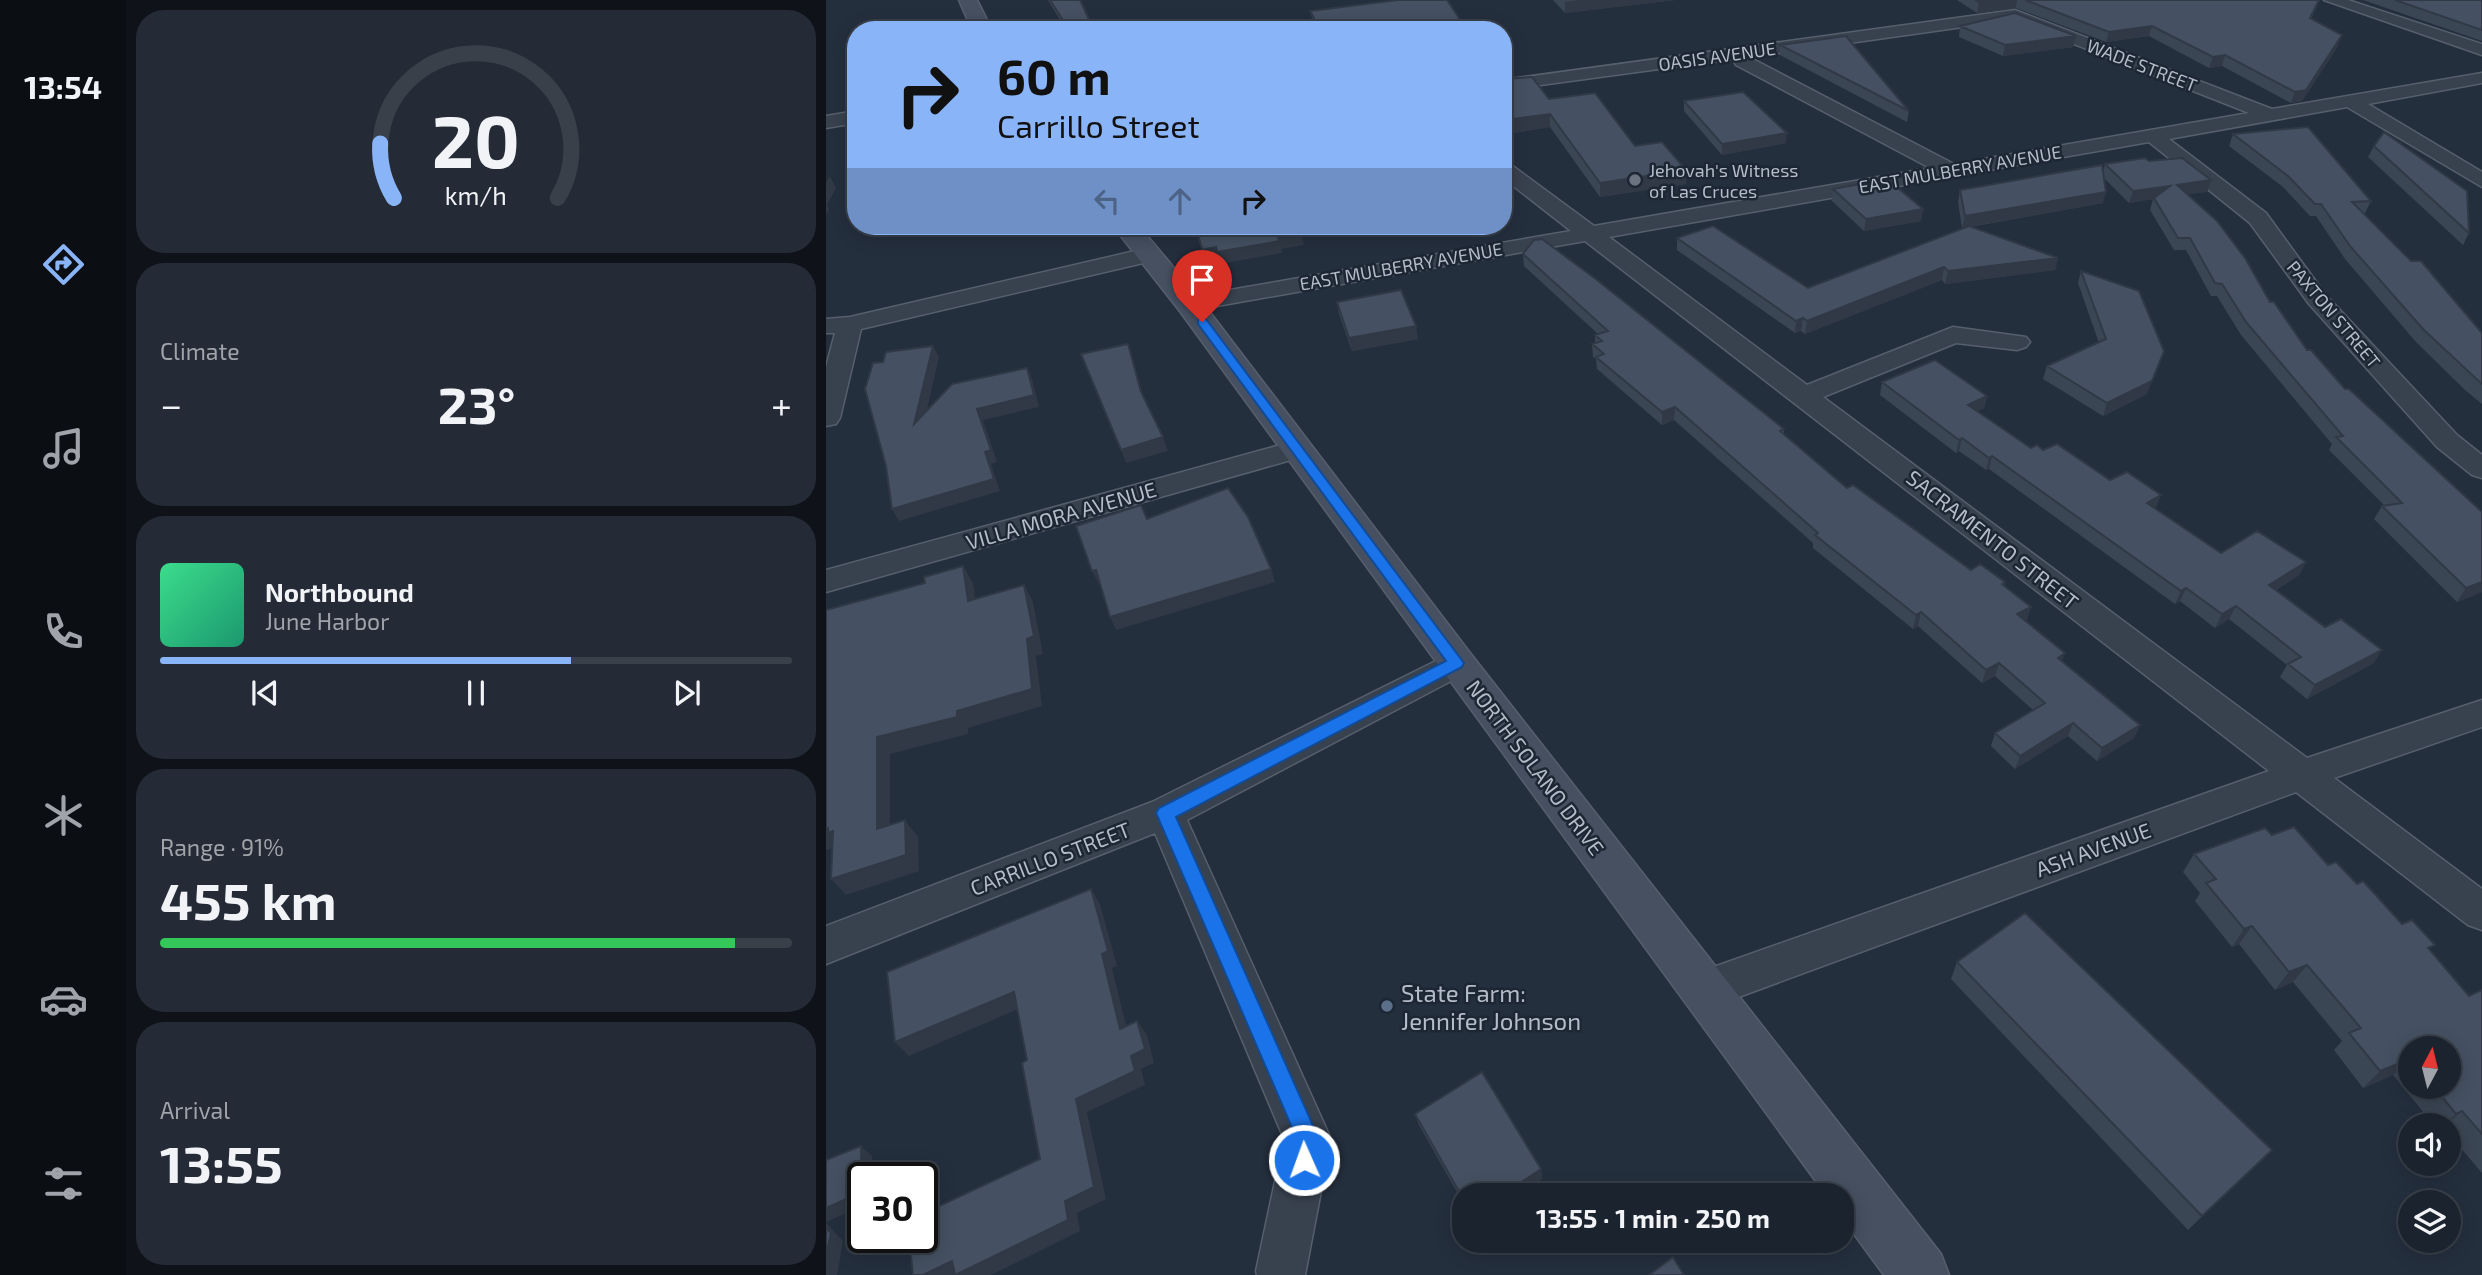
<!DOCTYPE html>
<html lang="en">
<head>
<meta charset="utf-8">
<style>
	:root { --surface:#1b232e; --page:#242b36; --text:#f1f3f6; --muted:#a0a4aa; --line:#39404a; --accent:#8ab4f8 }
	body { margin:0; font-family:"Exo 2",sans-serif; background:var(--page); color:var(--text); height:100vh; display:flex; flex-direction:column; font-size:26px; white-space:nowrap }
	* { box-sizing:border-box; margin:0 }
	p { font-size:23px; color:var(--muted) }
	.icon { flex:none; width:38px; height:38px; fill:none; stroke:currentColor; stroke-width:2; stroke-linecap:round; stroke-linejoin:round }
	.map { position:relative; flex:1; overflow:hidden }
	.panel { display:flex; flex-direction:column; gap:10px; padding:10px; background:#0f1319; width:700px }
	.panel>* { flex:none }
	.top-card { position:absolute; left:21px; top:21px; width:665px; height:214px; border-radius:28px; box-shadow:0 4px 18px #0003,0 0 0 2px var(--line); background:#8ab4f8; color:#111; overflow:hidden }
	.needle { width:46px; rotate:7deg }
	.buttons { position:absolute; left:1572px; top:1036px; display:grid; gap:14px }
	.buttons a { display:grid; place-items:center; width:63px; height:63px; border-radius:50%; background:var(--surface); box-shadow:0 4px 18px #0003,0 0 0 2px var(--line); font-size:35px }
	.speed { position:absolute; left:21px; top:1162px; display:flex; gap:14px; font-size:35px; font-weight:700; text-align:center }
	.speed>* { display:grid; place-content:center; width:91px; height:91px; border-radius:50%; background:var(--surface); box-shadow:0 4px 18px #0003,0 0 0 2px var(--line); line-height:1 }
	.speed .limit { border:4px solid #111; border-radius:10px; background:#fff; color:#111 }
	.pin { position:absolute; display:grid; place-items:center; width:60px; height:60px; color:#fff; margin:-72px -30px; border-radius:50% 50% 50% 0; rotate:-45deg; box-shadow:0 0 7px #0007 }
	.pin .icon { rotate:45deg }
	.me { position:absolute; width:77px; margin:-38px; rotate:358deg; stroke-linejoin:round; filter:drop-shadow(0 0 5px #0008) }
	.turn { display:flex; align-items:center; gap:24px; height:147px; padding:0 35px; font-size:32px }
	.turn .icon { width:91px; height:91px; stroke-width:2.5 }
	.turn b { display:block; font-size:49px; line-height:60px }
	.lanes { display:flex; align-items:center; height:66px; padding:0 35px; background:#0003; justify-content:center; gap:35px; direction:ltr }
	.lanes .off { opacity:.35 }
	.big { font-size:52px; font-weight:700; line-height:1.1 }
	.panel .tile { flex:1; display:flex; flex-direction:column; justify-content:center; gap:10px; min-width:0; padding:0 24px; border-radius:28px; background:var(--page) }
	.panel .dial { align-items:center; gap:0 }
	.dial svg { height:182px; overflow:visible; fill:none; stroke:var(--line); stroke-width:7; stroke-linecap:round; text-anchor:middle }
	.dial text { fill:var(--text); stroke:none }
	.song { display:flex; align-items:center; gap:21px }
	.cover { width:84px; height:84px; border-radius:10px; background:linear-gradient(135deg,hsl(150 70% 55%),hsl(160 70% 35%)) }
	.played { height:7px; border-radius:4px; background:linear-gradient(90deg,var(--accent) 65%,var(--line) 65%) }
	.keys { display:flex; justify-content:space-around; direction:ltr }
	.heat { display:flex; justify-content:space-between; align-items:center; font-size:38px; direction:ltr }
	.charge { height:10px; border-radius:5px; background:linear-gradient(90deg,#34c759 91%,var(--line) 0) }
	.trip { position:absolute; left:626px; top:1183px; width:402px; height:70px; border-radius:28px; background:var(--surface); box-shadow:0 4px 18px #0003,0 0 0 2px var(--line); font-weight:700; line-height:70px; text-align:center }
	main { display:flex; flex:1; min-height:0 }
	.tabs { display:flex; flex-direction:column; width:126px; justify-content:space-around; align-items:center; background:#0b0e12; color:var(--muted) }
	.tabs .icon { width:49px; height:49px }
	.tabs .active { color:var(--accent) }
	.tabs b { font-size:32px; color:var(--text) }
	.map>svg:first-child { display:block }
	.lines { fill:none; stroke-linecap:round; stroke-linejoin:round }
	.minor-casing { stroke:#565f6c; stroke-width:3 }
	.secondary-casing { stroke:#565f6c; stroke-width:3 }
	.minor { fill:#38414e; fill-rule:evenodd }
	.secondary { fill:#465061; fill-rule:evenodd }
	.wall { fill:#3b4654; fill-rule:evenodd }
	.shaded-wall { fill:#303945 }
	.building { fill:#455162; stroke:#303945; stroke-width:2 }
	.route { fill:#1a73e8; stroke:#114b97; stroke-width:2 }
	.worship-dot { fill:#6b7280; stroke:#1d2633; stroke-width:2.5 }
	.service-dot { fill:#5c6f8a; stroke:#1d2633; stroke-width:2.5 }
	.labels { text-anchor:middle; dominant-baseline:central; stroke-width:5; stroke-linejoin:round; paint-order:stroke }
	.far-street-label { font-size:18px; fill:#b4bcc9; stroke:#1d2633 }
	.far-poi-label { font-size:18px; fill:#b4bcc9; stroke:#1d2633; text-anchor:start }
	.street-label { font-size:21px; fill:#b4bcc9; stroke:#1d2633 }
	.near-poi-label { font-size:24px; fill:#b4bcc9; stroke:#1d2633; text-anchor:start }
</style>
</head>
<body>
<main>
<nav class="tabs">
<b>13:54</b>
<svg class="icon active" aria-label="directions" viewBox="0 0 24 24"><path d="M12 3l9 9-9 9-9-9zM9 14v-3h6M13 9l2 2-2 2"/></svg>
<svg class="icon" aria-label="music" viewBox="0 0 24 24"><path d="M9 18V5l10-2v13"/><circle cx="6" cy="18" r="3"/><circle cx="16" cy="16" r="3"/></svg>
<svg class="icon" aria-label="phone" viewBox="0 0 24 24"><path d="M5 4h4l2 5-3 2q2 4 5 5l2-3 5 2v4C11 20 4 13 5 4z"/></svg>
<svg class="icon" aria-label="climate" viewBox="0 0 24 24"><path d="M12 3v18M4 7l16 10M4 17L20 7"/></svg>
<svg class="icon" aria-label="car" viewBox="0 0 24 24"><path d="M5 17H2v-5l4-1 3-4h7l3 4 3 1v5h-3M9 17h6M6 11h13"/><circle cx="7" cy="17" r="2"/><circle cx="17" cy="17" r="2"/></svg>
<svg class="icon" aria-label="filters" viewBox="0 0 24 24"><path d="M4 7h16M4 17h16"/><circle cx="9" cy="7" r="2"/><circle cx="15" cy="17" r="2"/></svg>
</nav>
<section class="panel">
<div class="tile dial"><svg viewBox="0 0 100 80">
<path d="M14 69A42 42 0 1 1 86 69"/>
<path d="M14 69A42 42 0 0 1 8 45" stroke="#8ab4f8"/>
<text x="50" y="56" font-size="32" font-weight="700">20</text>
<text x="50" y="72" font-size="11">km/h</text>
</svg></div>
<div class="tile"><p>Climate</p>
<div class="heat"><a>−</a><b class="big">23°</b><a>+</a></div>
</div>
<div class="tile">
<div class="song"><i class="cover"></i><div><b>Northbound</b><p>June Harbor</p></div></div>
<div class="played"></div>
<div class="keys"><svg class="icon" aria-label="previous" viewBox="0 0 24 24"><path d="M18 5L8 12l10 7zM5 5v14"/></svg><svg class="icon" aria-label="pause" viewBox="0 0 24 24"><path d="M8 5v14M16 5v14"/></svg><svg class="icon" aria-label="next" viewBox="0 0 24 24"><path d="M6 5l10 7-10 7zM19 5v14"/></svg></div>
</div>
<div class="tile"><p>Range · 91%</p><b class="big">455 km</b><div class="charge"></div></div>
<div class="tile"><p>Arrival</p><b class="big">13:55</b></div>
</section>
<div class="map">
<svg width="1656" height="1275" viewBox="0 0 1656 1275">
	<rect width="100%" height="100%" fill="#242f3e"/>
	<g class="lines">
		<defs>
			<path id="minor" d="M1498,0H1522L1656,44V55Z
				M1189,10L1446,109L1656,73V83L1542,104L1656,172V187L1521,107L1343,139L1440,213L1499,294L1631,435L1656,455V478L1646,475L1611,447L1483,304L1424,223L1323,142L783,237L981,385L1127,327L1200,337L1204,342L1200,347L1191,350L1130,343L997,397L1481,758L1656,700V727L1508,778L1656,889V930L1642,925L1470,792L880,1009L865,1003L859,989L865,975L1443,771L759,241L363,311L354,309L351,304L354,299L363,297L745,231L677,178V162L684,164L768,226L1104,168L910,65L907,59L677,90V80ZM1187,20L1423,113L1128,164L923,57Z
				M30,111V123L0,128V116Z
				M322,248L330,250L333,255L330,260L35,329L14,418L10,424L0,426V367L9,333H0V319L24,317Z
				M469,441L479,444L483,450L479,456L0,592V570Z
				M630,651L642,654L647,663L642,672L361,820L505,1139L479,1275H431L430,1271L458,1139L329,833L0,964V926L326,802Z"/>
			<path id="secondary" d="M133,0H151L166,30H146Z
				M287,226H313L373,298L644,653L1115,1254L1123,1275H1058L1017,1219V1195H1000L353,310Z"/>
		</defs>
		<!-- minor casing -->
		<use href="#minor" class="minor-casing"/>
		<!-- secondary casing -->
		<use href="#secondary" class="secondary-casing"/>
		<!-- minor -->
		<use href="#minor" class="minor"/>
		<!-- secondary -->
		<use href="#secondary" class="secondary"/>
	</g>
	<!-- wall -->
	<path class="wall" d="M222,0H254L268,30H240Z
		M727,0H849L739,13Z
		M1131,0H1494L1485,19L1512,46L1476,101L1465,103L1396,66L1383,68L1323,36L1280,42L1190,8L1151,13Z
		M1537,0H1656V41Z
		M484,11L641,30L488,25Z
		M1134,26L1250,36L1247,47L1177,56L1133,37Z
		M954,45L1083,111L1081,122L954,55Z
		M677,79L723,99L809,146L860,170V184L774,197L724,127L682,134L677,126Z
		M858,101L960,143L896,155L858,111Z
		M1407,134L1545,201L1539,213L1537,214L1656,333V404L1639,390L1590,342L1519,259L1490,216H1484L1457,187L1403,146Z
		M1548,146L1643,233L1637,245L1542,157Z
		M1323,161L1385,180L1381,192L1361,194L1481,350L1656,592L1631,602L1548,519L1556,506H1559L1503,450L1506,444L1415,335L1391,296H1385L1360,250H1348L1324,210L1327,199L1303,203L1278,178L1277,203L1144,227L1232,258L1229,270L1119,284L1116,280L979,334L975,331L969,333L851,250V238L982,288L1139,227L1136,228L1132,202L1134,190L1277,173L1279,164Z
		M1007,189L1097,209L1095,221L1038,231L1006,201Z
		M697,254L958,429V435L1021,488L1145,570L1179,582L1178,586L1201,620L1199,621L1236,662L1314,725L1308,738L1271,761L1242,736L1189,769L1165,746L1169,733L1207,710L1169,676L1156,683L1092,626L1087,629L987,548V543L848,420L836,425L771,369L770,359L767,357L766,344L769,343V335L772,334L698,266Z
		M1255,271L1321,394L1277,416L1217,379L1221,366L1273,343L1252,283Z
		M511,302L592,339L526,351L513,314Z
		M1056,382L1161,396L1158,408L1152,411L1205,448L1217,450L1284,480L1330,508L1329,509L1395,553L1480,562L1473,575L1450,590L1548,663L1481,699L1454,677L1461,665L1403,619L1389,628L1354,601L1349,604L1163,469L1160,470L1133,451L1130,453L1054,395Z
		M1446,835L1502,865L1531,884L1604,950L1643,996L1656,990V1173L1622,1133V1125H1608L1567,1075L1537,1088L1508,1050L1516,1041L1467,982L1449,990L1413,944L1406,947L1369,901L1374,893L1357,872L1368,854ZM1584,1048L1622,1087H1584Z
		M1131,962L1446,1150L1362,1230L1125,979Z
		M589,1114L715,1169L716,1179L639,1195V1206L593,1125Z"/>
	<!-- shaded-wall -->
	<path class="shaded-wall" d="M754,0H849L739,13V2Z
		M1171,0H1191L1190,8L1151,13L1153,2Z
		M1326,26L1323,36L1280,42L1283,32Z
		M1516,35L1512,46L1476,101L1465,103L1469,92Z
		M1250,36L1247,47L1177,56L1179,45Z
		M1399,55L1396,66L1383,68L1387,57Z
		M724,114V127L682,134L680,120Z
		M961,133L960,143L896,155V144Z
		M860,170V184L774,197V183Z
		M4,176L10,188L1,205L3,209L0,216V183Z
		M1385,180L1381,192L1347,196L1351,185Z
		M1344,186L1341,197L1303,203L1307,191Z
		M1280,192L1277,203L1136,228L1139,216Z
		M1097,209L1095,221L1038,231L1040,219Z
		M543,226H612L545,235Z
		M475,233L478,245L455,249L456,253L394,264L393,260L379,262L376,250Z
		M1232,258L1229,270L1119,284L1122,271Z
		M1118,267L1116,280L979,334L981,321Z
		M977,318L975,331L969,333L970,321Z
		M590,326L592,339L526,351L523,338Z
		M302,344L306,357L320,405L315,392Z
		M107,346L113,357L95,436L88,424Z
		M1333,364L1321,394L1277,416L1281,403Z
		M201,368L206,379L213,407L157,420L171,462L165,464L174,491L73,521L66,509L151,409Z
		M1161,396L1158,408L1139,417L1142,405Z
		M849,407L848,420L836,425V412Z
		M337,437L342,451L300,463L295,450Z
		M1136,438L1133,451L1130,453L1133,440Z
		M1166,456L1163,469L1160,470L1163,458Z
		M1335,495L1330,508L1316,516L1321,503Z
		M1480,562L1473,575L1437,598L1443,585Z
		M137,566L147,583L152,618L142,601Z
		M445,569L449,582L290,630L284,617Z
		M270,570L277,583L273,584L266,571Z
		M1656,582V592L1631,602L1640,588Z
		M198,585L207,602L217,654L210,656L216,706L142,728V734L64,754V846L51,829V737L131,711L201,639Z
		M1360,588L1354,601L1349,604L1355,591Z
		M1410,606L1403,619L1389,628L1396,614Z
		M1205,607L1201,620L1187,628L1191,614Z
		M1095,612L1092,626L1087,629L1090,615Z
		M1556,650L1548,663L1481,699L1489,685Z
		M1239,653L1234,667L1232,658Z
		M1173,663L1169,676L1156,683L1160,670Z
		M1247,723L1242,736L1189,769L1194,756Z
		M1314,725L1308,738L1271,761L1276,748Z
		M79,820L92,837L93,871L20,895L5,879Z
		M2,828L7,831L13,846L0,850V829Z
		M265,889L274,904L291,966L286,968L304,1042L294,1029L276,954Z
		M1426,926L1413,944L1406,947L1418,929Z
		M1481,965L1467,982L1449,990L1463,972Z
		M188,992L199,1006L83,1056L69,1042Z
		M311,1021L321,1035L328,1063L315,1069L319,1085L261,1112L280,1199L251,1213L254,1231L165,1275H97L239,1201L250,1099L305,1056Z
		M1584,1059L1567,1075L1537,1088L1554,1071Z
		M1636,1111L1619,1125H1617L1630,1114Z
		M35,1146L46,1156L47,1178H37V1206L0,1222V1208Z
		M1446,1150L1431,1165L1362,1230L1376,1216Z
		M715,1169L716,1179L693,1195H676Z
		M0,1223L17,1241L11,1275H0Z"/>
	<!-- building -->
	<path class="building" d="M224,0H254L268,30H243Z
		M572,0H621L641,30H444L491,24L484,11Z
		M1149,0H1171L1153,2Z
		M1199,0H1493L1484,18L1516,35L1480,90L1469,92L1399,55L1387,57L1326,26L1283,32Z
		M1569,0H1656V30Z
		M1189,13L1250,36L1179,45L1134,26Z
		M1020,36L1083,111L954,45Z
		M706,77L723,99L769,93L809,146L836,142L860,170L774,183L724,114L680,120L677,115V79Z
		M917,92L961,133L896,144L858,101Z
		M1482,127L1545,201L1526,202L1585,261H1595L1656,333V384L1597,329L1524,246L1495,204H1489L1462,176L1407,134Z
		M1558,132L1641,191L1643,233L1548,146Z
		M1319,158L1323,161L1356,158L1385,180L1351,185L1391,221L1419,258L1444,302H1448L1481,350H1485L1519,389H1523L1656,512V582L1640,588L1556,506L1576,503L1510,437L1517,436L1420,322L1396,284L1389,283L1364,238H1352L1328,198L1344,186L1307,191L1279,164Z
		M1276,165L1280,192L1139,216L1134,190Z
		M1061,179L1097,209L1040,219L1007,189Z
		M370,226H473L475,233L452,237L454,241L391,252L390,247L376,250Z
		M887,226L982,288L1143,226L1232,258L1122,271L1118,267L981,321L977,318L970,321L851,238Z
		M716,239L771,280L958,429L954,431L1021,488L1027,485L1145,570L1154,564L1179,582L1176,584L1205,607L1191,614L1239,653L1232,658L1314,725L1276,748L1247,723L1194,756L1169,733L1219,703L1173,663L1160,670L1095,612L1090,615L989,535L992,533L849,407L836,412L770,357L778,354L766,344L776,341L769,335L782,331L697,254L708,240Z
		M1255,271L1313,291L1338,351L1326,381L1281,403L1221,366L1280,339Z
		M575,290L590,326L523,338L511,302Z
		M302,344L315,392L337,437L295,450L255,354Z
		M107,346L88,424L126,384L201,368L208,395L151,409L165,450L159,452L168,479L66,509L60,466L39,389L47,363L57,362L60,352Z
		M1109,360L1161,396L1142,405L1205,448L1211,445L1217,450L1231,444L1284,480L1301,472L1335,495L1321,503L1395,553L1431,531L1480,562L1443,585L1499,627L1515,619L1556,650L1489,685L1462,664L1475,657L1410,606L1396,614L1360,588L1355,591L1166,456L1163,458L1136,438L1133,440L1056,382Z
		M402,488L422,517L445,569L284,617L270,570L266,571L250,526L315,505L321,519Z
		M137,566L142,601L198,585L208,636L201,639L206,689L131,711V717L51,737V829L79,820L80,855L5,879L7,831L2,833V828L0,829V610L99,583L98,577Z
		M1468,827L1502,865L1510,862L1531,884L1537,881L1576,924L1586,920L1609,945L1602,948L1643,996L1656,990V1134L1636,1111L1630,1114L1608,1087H1622V1048H1584V1059L1554,1071L1523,1033L1535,1028L1481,965L1463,972L1426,926L1418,929L1380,883L1390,879L1368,854L1439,828L1446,835Z
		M265,889L282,951L276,954L294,1029L311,1021L319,1049L305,1056L309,1071L250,1099L268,1187L239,1201L242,1220L129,1275L126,1261L97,1275H87L83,1237H96V1214L214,1159L196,1063L201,1060L188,992L69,1042L61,972Z
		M1199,913L1446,1150L1376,1216L1131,962Z
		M656,1072L715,1169L676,1195H639V1202L589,1114Z
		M35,1146L36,1192L0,1208V1160Z
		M0,1228L5,1233L0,1256Z
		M847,1257L858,1275H823Z"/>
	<!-- route -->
	<path class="route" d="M372,319H380L638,663L636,667L350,817L493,1139L486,1168L478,1171L470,1168L467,1160L471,1139L330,813L333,808L620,661L372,324Z"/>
	<!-- markers -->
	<circle class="worship-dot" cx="809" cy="180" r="7"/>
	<circle class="service-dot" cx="561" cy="1006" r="7"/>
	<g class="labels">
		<!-- far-street labels -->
		<g class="far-street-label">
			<text transform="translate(891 56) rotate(-8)">OASIS AVENUE</text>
			<text transform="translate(1316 65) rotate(21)">WADE STREET</text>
			<text transform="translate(1134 169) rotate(-10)">EAST MULBERRY AVENUE</text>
			<text transform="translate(575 266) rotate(-10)">EAST MULBERRY AVENUE</text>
			<text transform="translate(1508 314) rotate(50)">PAXTON STREET</text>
		</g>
		<!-- far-poi labels -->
		<g class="far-poi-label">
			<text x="823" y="170">Jehovah's Witness<tspan x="823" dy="21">of Las Cruces</tspan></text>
		</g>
		<!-- street labels -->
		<g class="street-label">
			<text transform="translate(235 515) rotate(-16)">VILLA MORA AVENUE</text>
			<text transform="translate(1167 539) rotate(38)">SACRAMENTO STREET</text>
			<text transform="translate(710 767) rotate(53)">NORTH SOLANO DRIVE</text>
			<text transform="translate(1267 849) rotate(-20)">ASH AVENUE</text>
			<text transform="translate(224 858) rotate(-21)">CARRILLO STREET</text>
		</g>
		<!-- near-poi labels -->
		<g class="near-poi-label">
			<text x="575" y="992">State Farm:<tspan x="575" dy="28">Jennifer Johnson</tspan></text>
		</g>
	</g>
</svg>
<div class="buttons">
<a><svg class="needle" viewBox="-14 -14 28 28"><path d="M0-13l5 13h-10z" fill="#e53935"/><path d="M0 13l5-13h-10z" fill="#a0a4aa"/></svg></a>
<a><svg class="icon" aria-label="sound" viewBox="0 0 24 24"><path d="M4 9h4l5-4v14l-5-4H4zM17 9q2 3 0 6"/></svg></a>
<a><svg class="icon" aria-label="layers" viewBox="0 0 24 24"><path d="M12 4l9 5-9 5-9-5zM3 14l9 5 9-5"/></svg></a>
</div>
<div class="speed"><div class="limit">30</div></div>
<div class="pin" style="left:376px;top:322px;background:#d93025"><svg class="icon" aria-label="arrive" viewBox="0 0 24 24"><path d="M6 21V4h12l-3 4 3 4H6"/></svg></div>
<svg class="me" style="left:478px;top:1160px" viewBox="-20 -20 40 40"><circle r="17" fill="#1a73e8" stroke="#fff" stroke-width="3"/><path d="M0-11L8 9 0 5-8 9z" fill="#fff"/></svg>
<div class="trip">13:55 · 1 min · 250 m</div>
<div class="top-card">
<div class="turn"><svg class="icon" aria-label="right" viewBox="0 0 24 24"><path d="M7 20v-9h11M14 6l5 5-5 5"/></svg><div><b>60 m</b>Carrillo Street</div></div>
<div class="lanes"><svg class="icon off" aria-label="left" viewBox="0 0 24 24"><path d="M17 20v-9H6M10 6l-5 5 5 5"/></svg><svg class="icon off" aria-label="ahead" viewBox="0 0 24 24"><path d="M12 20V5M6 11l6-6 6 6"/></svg><svg class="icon" aria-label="right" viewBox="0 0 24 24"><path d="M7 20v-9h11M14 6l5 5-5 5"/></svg></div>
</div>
</div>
</main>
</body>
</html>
